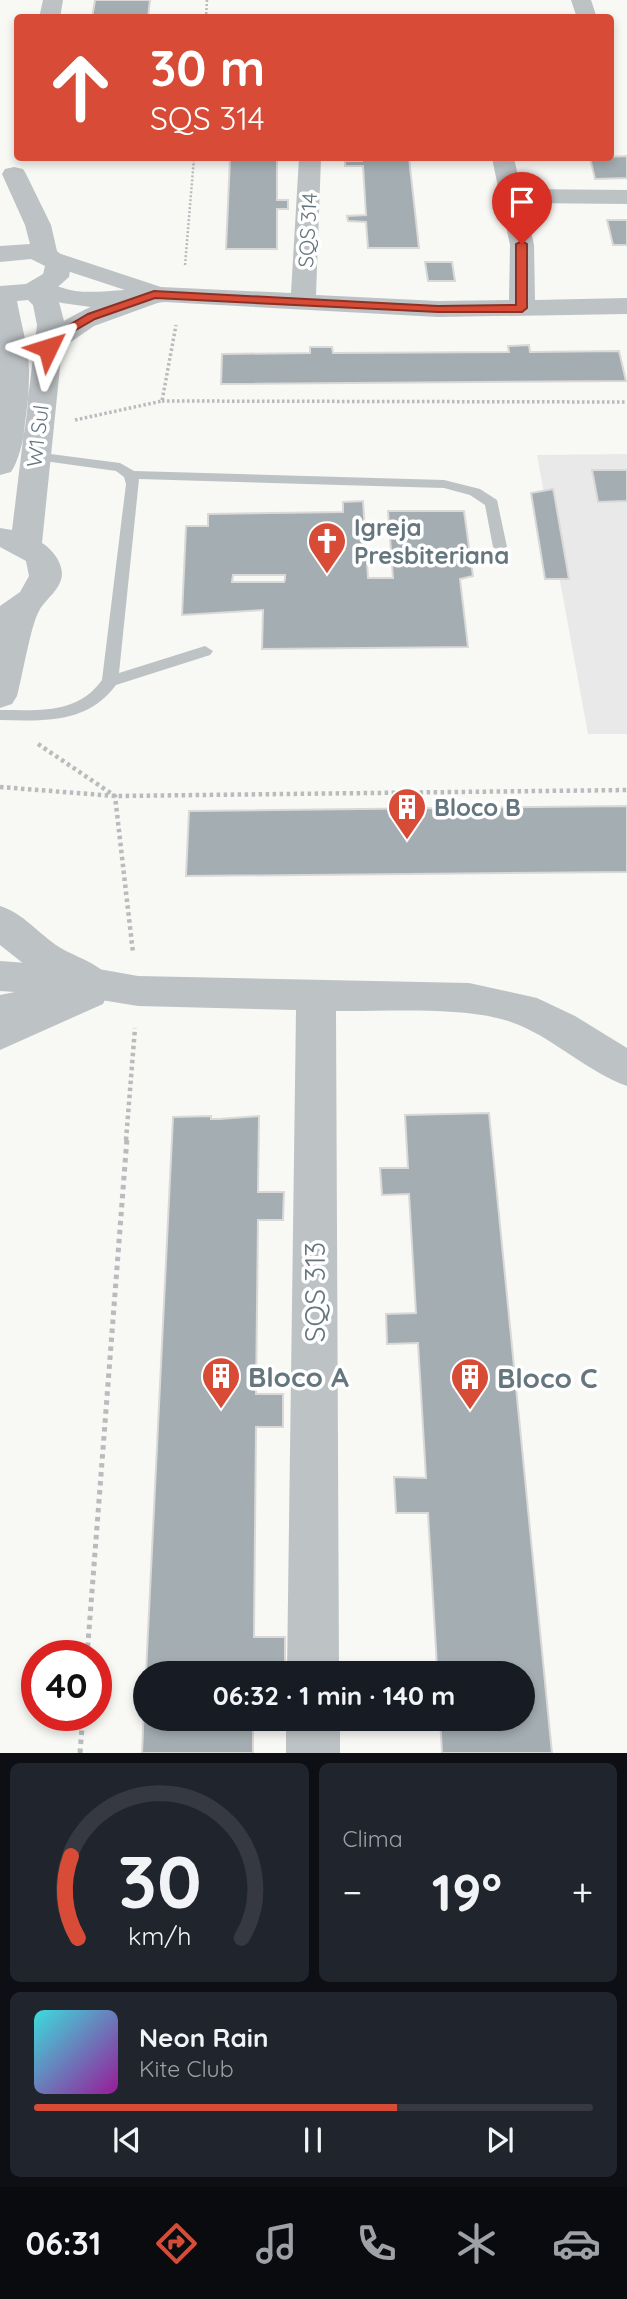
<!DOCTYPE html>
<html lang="pt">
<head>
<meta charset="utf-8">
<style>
	:root { --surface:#171b24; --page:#20242c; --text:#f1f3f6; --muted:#9ea1a6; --line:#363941; --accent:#d74b37 }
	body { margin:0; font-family:Quicksand,sans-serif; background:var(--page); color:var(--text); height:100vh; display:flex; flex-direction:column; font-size:26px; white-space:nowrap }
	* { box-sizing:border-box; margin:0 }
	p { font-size:23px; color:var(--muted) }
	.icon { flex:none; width:38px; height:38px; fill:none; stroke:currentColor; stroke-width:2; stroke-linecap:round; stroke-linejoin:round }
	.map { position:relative; height:1753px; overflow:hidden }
	.drawer { display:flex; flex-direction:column; gap:10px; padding:10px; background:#0d0f14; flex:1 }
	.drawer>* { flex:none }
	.top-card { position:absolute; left:14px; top:14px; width:600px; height:147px; border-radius:7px; box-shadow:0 4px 10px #0003; background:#d74b37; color:#fff; overflow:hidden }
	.speed { position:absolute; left:21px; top:1640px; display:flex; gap:14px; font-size:35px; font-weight:700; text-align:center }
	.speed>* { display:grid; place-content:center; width:91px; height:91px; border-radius:50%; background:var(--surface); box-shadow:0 4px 10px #0003; line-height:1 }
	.speed .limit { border:10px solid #d22; background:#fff; color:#111 }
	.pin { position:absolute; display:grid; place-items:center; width:60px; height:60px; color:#fff; margin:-72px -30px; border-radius:50% 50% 50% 0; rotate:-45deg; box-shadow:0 0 7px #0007 }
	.pin .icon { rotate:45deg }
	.me { position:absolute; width:77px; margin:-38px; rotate:49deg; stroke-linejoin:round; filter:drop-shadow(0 0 5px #0008) }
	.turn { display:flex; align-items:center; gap:24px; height:147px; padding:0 21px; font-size:32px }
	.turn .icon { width:91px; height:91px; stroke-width:2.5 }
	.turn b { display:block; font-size:49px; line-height:60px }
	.big { font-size:52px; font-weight:700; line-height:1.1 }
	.drawer .card { flex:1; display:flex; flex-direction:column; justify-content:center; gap:10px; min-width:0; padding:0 24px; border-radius:10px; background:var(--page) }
	.drawer .dial { align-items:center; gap:0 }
	.dial svg { height:182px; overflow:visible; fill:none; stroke:var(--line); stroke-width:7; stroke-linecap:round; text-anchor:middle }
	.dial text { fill:var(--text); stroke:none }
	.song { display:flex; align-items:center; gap:21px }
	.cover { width:84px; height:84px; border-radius:10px; background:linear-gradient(135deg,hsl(180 70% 55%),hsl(300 70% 35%)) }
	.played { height:7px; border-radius:4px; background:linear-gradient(90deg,var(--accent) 65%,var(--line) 65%) }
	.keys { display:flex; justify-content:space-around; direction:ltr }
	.heat { display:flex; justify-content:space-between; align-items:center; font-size:38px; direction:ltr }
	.drawer .tiles { flex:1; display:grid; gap:10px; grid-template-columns:1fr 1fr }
	.card:last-child { grid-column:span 2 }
	.trip { position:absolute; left:133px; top:1661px; width:402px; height:70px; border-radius:35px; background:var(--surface); box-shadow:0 4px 10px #0003; font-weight:700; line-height:70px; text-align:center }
	.tabs { display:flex; height:112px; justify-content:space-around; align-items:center; background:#090b0e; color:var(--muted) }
	.tabs .icon { width:49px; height:49px }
	.tabs .current { color:var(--accent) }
	.tabs b { font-size:32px; color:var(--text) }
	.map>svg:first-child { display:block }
	.built { fill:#e9e9e9 }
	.building { fill:#a4aeb2; stroke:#dad9d8; stroke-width:2; fill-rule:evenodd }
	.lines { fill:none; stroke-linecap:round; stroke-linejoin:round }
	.path-far3 { stroke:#b8bcbe; stroke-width:2.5; stroke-dasharray:2 2; stroke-linecap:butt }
	.path-far2 { stroke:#b8bcbe; stroke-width:3.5; stroke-dasharray:2.5 2.5; stroke-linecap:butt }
	.path-far1 { stroke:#b8bcbe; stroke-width:4.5; stroke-dasharray:3.5 3.5; stroke-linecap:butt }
	.path { stroke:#b8bcbe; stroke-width:5; stroke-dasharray:4.5 4.5; stroke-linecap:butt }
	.service { fill:#bdc2c5; fill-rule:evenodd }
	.minor { fill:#bdc2c5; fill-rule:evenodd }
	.tertiary { fill:#bdc2c5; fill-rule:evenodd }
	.route { fill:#d74b37; stroke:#8c3124; stroke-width:2 }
	.labels { text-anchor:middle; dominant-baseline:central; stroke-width:7; stroke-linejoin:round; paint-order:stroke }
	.far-street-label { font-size:21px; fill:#65767e; stroke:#fff }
	.poi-label { font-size:24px; font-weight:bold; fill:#65767e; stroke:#fff; text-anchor:start }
	.near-street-label { font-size:28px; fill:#65767e; stroke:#fff }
	.near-poi-label { font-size:28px; font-weight:bold; fill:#65767e; stroke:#fff; text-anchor:start }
</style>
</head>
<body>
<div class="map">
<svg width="627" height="1753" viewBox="0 0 627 1753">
	<rect width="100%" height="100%" fill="#f8f8f5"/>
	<!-- built -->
	<path class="built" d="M627,454V734H588L537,455Z"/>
	<!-- building -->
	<path class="building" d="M95,0H150L148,18H92Z
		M627,156V178L595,179L590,158Z
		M230,158H277V200H288V209H277V249H226Z
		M362,158H409L419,248H368L366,222L348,221L347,216L366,215L363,166H345V161H362Z
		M607,220H627V245H613Z
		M425,262H452L455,281H428Z
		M529,345L530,352L619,351L626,381L221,384L222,354L310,353V347H332L333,353L509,352L508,346Z
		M592,470H627V501L598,502Z
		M553,489L554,493L569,579H545L531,493Z
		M363,501L368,578H393L388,511H464L473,576L460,579L468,647L262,649L263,610L182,615L186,526H208V514L343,512V502ZM233,575H285V579L284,582H232Z
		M627,806V872L186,876L189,811Z
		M489,1113L552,1753H442L440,1718H523V1673H402L401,1667H437L428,1513H396L394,1477L426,1478L418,1343L387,1344L386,1314L416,1313L409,1194L382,1195L380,1168H408L405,1115Z
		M211,1116V1119H219L259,1116L258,1192H284L283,1220H258L256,1394H283V1427H256L254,1637H285V1673H146L173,1117Z
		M145,1679V1718H253V1753H142Z"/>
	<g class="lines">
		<!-- path-far3 -->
		<path class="path-far3" d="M206,18L207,0
			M185,265L194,158"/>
		<!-- path-far2 -->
		<path class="path-far2" d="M162,401L627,402
			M75,420L162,401L176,325"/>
		<!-- path-far1 -->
		<path class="path-far1" d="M38,744L115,796L133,953
			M0,787L115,796L627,790
			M126,1140L135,1028"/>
		<!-- path -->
		<path class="path" d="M87,1656L127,1138
			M80,1753L83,1715"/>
		<!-- service -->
		<path class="service" d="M35,452L120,463L134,471L444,480L480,489L497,500L507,547L500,551L493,547L485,505L470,495L444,488L139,479L119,673L205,646L213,651L210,655L116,685C87,724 44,721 0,720V710C38,710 77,715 102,680L126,484L124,477L116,471L30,459V453Z"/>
		<!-- minor -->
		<path class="minor" d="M571,0H591L597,18H577Z
			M299,158H321L316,295L438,301L509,300L510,245L492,158H514L521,189L627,190V204L525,203L534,245L535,300L627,298V314L438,317L165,302L98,308L62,303L31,294L27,289L31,284C47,280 59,288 75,291C92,293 108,291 125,290L43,263L40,258L43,253L52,251L161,287L291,293Z
			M0,961L93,968L138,976L469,983L537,998L575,1016L627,1048V1086C588,1072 557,1041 519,1025C473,1005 387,1012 336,1011L339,1673H287L296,1010L138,1006L83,997L78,1009L0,1027V995L15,992L0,991Z
			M286,1718H340V1753H286Z"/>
		<!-- tertiary -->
		<path class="tertiary" d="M43,0H63L60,18H39Z
			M14,167L23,169L26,174L51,225L57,251L71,264L69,277L51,293L59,302L64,321C86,308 139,283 163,289L167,295L163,301L94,326L62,348L42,543C52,549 62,562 62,574C61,590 46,598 39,611C31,624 22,678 17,696L12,704L0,708V606L20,592L29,576L26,561L0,547V528L12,530L37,325L33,305L28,300L17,301C21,324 29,349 29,371C29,398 26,450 11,472L0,475V286L26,284L43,274L45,266L31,259L0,262V246L30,244L25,225L2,174L5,169Z
			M0,906C23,913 39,934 59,947C77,958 103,964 113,983L103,1004L0,1050V1015L63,987L29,968L0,945Z"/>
	</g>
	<!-- route -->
	<path class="route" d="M522,241L527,244V308L522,312H438L155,298L95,319L62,338L52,351L42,348L54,334L88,314L154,291L438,306L516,305V244Z"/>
	<!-- icons -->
	<defs>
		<symbol id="church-pin" viewBox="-11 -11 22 30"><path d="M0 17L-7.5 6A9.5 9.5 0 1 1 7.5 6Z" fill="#d74b37" stroke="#fff"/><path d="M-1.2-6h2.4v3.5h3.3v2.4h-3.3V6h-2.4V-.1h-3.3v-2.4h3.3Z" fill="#fff"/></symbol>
		<symbol id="building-pin" viewBox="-11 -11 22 30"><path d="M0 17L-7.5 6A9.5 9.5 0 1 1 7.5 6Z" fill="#d74b37" stroke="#fff"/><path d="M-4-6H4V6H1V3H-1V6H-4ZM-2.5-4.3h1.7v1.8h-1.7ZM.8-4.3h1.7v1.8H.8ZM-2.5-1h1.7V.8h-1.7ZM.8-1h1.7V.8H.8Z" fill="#fff"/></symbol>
	</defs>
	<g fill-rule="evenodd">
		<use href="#church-pin" x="305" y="519" width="44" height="60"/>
		<use href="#building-pin" x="385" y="785" width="44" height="60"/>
		<use href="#building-pin" x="199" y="1354" width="44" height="60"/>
		<use href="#building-pin" x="448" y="1355" width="44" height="60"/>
	</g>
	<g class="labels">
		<!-- far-street labels -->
		<g class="far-street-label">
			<text transform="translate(307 230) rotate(-87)">SQS 314</text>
			<text transform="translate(37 436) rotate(-83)">W1 Sul</text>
		</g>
		<!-- poi labels -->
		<g class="poi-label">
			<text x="354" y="527">Igreja<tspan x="354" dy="28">Presbiteriana</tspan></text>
			<text x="434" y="807">Bloco B</text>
		</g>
		<!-- near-street labels -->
		<g class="near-street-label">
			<text transform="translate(314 1292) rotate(-90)">SQS 313</text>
		</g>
		<!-- near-poi labels -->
		<g class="near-poi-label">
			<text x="248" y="1376">Bloco A</text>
			<text x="497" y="1377">Bloco C</text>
		</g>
	</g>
</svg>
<div class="speed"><div class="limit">40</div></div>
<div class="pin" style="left:522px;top:244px;background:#d93025"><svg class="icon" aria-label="arrive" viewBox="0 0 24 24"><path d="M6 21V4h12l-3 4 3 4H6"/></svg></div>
<svg class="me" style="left:48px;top:348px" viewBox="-20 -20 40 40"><path d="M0-17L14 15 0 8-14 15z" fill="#d74b37" stroke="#fff" stroke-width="4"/></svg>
<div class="trip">06:32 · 1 min · 140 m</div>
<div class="top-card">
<div class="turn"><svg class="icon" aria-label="ahead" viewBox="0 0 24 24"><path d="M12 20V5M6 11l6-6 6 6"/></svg><div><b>30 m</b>SQS 314</div></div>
</div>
</div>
<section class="drawer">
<div class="tiles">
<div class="card dial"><svg viewBox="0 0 100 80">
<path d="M14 69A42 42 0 1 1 86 69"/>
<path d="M14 69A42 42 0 0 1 11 33" stroke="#d74b37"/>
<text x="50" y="56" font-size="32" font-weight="700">30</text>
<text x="50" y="72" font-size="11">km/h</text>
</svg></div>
<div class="card"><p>Clima</p>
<div class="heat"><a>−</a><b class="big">19°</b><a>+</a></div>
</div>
<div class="card">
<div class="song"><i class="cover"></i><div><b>Neon Rain</b><p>Kite Club</p></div></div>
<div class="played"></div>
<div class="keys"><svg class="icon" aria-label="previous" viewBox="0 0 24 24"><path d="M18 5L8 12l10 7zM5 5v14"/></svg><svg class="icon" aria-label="pause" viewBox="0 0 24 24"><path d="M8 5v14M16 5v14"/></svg><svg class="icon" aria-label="next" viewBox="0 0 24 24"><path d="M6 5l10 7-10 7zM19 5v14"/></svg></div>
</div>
</div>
</section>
<nav class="tabs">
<b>06:31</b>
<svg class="icon current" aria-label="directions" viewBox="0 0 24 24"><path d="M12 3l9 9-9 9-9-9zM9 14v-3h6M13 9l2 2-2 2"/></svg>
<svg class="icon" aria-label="music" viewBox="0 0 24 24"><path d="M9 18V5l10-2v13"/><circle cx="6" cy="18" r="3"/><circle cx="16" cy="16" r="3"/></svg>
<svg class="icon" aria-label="phone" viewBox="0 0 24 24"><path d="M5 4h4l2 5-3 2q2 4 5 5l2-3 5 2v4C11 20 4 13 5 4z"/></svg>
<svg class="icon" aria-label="climate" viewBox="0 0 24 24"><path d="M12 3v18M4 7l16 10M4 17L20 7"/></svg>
<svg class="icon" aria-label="car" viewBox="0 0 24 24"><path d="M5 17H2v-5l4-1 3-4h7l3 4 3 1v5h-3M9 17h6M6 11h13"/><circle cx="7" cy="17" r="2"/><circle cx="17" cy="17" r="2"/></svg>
</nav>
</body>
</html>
